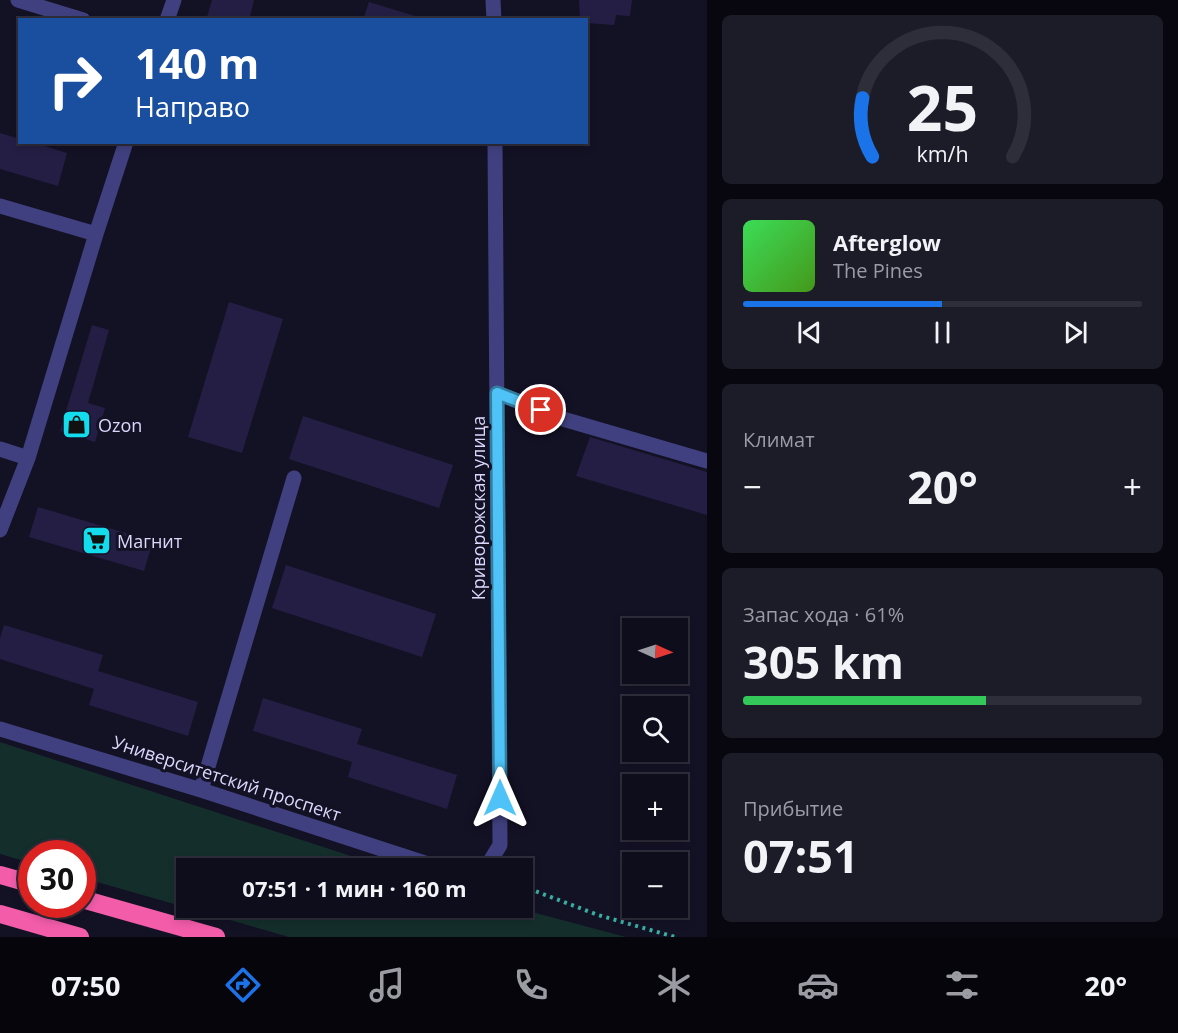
<!DOCTYPE html>
<html lang="ru">
<head>
<meta charset="utf-8">
<style>
	:root { --surface:#0e0d1b; --page:#1c1b28; --text:#f1f3f6; --muted:#9b9ca3; --line:#2e2d3a; --accent:#1a73e8 }
	body { margin:0; font-family:"Open Sans",sans-serif; background:var(--page); color:var(--text); height:100vh; display:flex; flex-direction:column; font-size:22px; white-space:nowrap }
	* { box-sizing:border-box; margin:0 }
	p { font-size:20px; color:var(--muted) }
	.icon { flex:none; width:33px; height:33px; fill:none; stroke:currentColor; stroke-width:2; stroke-linecap:round; stroke-linejoin:round }
	.map { position:relative; flex:1; overflow:hidden }
	.sheet { display:flex; flex-direction:column; gap:15px; padding:15px; background:#08070f; width:471px }
	.sheet>* { flex:none }
	.hud { position:absolute; left:18px; top:18px; width:570px; height:126px; border-radius:0px; box-shadow:0 3px 9px #0003,0 0 0 2px var(--line); background:#1a4fa0; color:#fff; overflow:hidden }
	.needle { width:39px; rotate:93deg }
	.tools { position:absolute; left:622px; top:618px; display:grid; gap:12px }
	.tools a { display:grid; place-items:center; width:66px; height:66px; border-radius:0px; background:var(--surface); box-shadow:0 3px 9px #0003,0 0 0 2px var(--line); font-size:30px }
	.speed { position:absolute; left:18px; top:840px; display:flex; gap:12px; font-size:30px; font-weight:700; text-align:center }
	.speed>* { display:grid; place-content:center; width:78px; height:78px; border-radius:50%; background:var(--surface); box-shadow:0 3px 9px #0003,0 0 0 2px var(--line); line-height:1 }
	.speed .limit { border:9px solid #d22; background:#fff; color:#111 }
	.pin { position:absolute; display:grid; place-items:center; width:51px; height:51px; color:#fff; margin:-26px; border:3px solid #fff; border-radius:50%; box-shadow:0 2px 6px #0007 }
	.me { position:absolute; width:66px; margin:-33px; rotate:0deg; stroke-linejoin:round; filter:drop-shadow(0 0 4px #0008) }
	.turn { display:flex; align-items:center; gap:21px; height:126px; padding:0 18px; font-size:27px }
	.turn .icon { width:78px; height:78px; stroke-width:2.5 }
	.turn b { display:block; font-size:42px; line-height:51px }
	.big { font-size:45px; font-weight:700; line-height:1.1 }
	.sheet .card { flex:1; display:flex; flex-direction:column; justify-content:center; gap:9px; min-width:0; padding:0 21px; border-radius:9px; background:var(--page) }
	.sheet .dial { align-items:center; gap:0 }
	.dial svg { height:156px; overflow:visible; fill:none; stroke:var(--line); stroke-width:7; stroke-linecap:round; text-anchor:middle }
	.dial text { fill:var(--text); stroke:none }
	.song { display:flex; align-items:center; gap:18px }
	.cover { width:72px; height:72px; border-radius:9px; background:linear-gradient(135deg,hsl(130 70% 55%),hsl(100 70% 35%)) }
	.played { height:6px; border-radius:3px; background:linear-gradient(90deg,var(--accent) 50%,var(--line) 50%) }
	.keys { display:flex; justify-content:space-around; direction:ltr }
	.heat { display:flex; justify-content:space-between; align-items:center; font-size:33px; direction:ltr }
	.charge { height:9px; border-radius:4px; background:linear-gradient(90deg,#34c759 61%,var(--line) 0) }
	.trip { position:absolute; left:176px; top:858px; width:357px; height:60px; border-radius:0px; background:var(--surface); box-shadow:0 3px 9px #0003,0 0 0 2px var(--line); font-weight:700; line-height:60px; text-align:center }
	.tabs { display:flex; height:96px; justify-content:space-around; align-items:center; background:#06050b; color:var(--muted) }
	.tabs .icon { width:42px; height:42px }
	.tabs .on { color:var(--accent) }
	.tabs b { font-size:27px; color:var(--text) }
	main { display:flex; flex:1; min-height:0 }
	.map>svg:first-child { display:block }
	.green { fill:#142e2c }
	.building { fill:#251e44 }
	.lines { fill:none; stroke-linecap:round; stroke-linejoin:round }
	.path { stroke:#39aea3; stroke-width:4; stroke-dasharray:3 4.5; stroke-linecap:butt }
	.minor { stroke:#404080; stroke-width:15 }
	.highway { stroke:#f25ca9; stroke-width:18 }
	.route-casing { stroke:#337fa1; stroke-width:15 }
	.route { stroke:#4fc3f7; stroke-width:10 }
	.labels { text-anchor:middle; dominant-baseline:central; stroke-width:6; stroke-linejoin:round; paint-order:stroke }
	.poi-label { font-size:18px; fill:#dad7fc; stroke:#131124; text-anchor:start }
	.street-label { font-size:18px; fill:#dad7fc; stroke:#131124 }
</style>
</head>
<body>
<main>
<div class="map">
<svg width="707" height="937" viewBox="0 0 707 937">
	<rect width="100%" height="100%" fill="#131124"/>
	<!-- green -->
	<path class="green" d="M0,742L388,868H186V908H517L626,937H289L83,878L82,854H32L31,863L0,854Z"/>
	<!-- building -->
	<path class="building" d="M212,0H254L249,20H206Z
		M579,0H632L630,16L616,15L614,25L586,23V20H580Z
		M369,2L415,16V20H363Z
		M0,133L20,139V142H32L67,153L58,186L0,169Z
		M229,302L283,319L242,453L188,437Z
		M92,325L109,330L88,403L105,408L95,442L60,431Z
		M303,416L453,465L439,508L289,459Z
		M590,437L707,472V515L576,476Z
		M38,507L153,541L144,571L29,537Z
		M286,565L436,614L422,657L272,608Z
		M4,625L103,655L98,671L198,702L188,736L89,705L94,689L0,659V638Z
		M263,698L362,729L357,744L457,775L447,809L348,777L352,762L253,731Z"/>
	<g class="lines">
		<!-- path -->
		<path class="path" d="M522,886L598,915L675,937"/>
		<!-- minor -->
		<path class="minor" d="M18,0L83,20
			M493,0L494,20
			M167,20L174,0
			M0,206L96,234
			M497,393L563,419L707,461
			M0,449L28,458
			M0,530L28,458L96,234L126,142
			M0,729L201,790L440,868
			M201,790L294,478
			M486,868L500,845L495,142"/>
		<!-- highway -->
		<path class="highway" d="M0,875L32,884
			M82,899L216,937
			M0,914L80,937"/>
	</g>
	<g class="lines">
		<defs>
			<path id="route" d="M500,798L497,393L541,410"/>
		</defs>
		<!-- route casing -->
		<use href="#route" class="route-casing"/>
		<!-- route -->
		<use href="#route" class="route"/>
	</g>
	<!-- icons -->
	<defs>
		<symbol id="shop-square" viewBox="-11 -11 22 22"><rect x="-9" y="-9" width="18" height="18" rx="4" fill="#13ddec" stroke="#131124"/><path d="M-5-2.5h2.3a2.7 3.5 0 0 1 5.4 0H5L5.5 6h-11ZM-1.5-2.5h3a1.5 2.3 0 0 0-3 0Z" fill="#111"/></symbol>
		<symbol id="supermarket-square" viewBox="-11 -11 22 22"><rect x="-9" y="-9" width="18" height="18" rx="4" fill="#13ddec" stroke="#131124"/><path d="M-6-5.5h2.5l.6 2H6L4.5 2H-2.5L-4.4-4H-6ZM-1.5 3.2a1.3 1.3 0 1 0 .1 0ZM3 3.2a1.3 1.3 0 1 0 .1 0Z" fill="#111"/></symbol>
	</defs>
	<g fill-rule="evenodd">
		<use href="#shop-square" x="60" y="408" width="33" height="33"/>
		<use href="#supermarket-square" x="80" y="524" width="33" height="33"/>
	</g>
	<g class="labels">
		<!-- poi labels -->
		<g class="poi-label">
			<text x="98" y="425">Ozon</text>
			<text x="117" y="541">Магнит</text>
		</g>
		<!-- street labels -->
		<g class="street-label">
			<text transform="translate(478 508) rotate(-90)">Криворожская улица</text>
			<text transform="translate(227 778) rotate(18)">Университетский проспект</text>
		</g>
	</g>
</svg>
<div class="tools">
<a><svg class="needle" viewBox="-14 -14 28 28"><path d="M0-13l5 13h-10z" fill="#e53935"/><path d="M0 13l5-13h-10z" fill="#9b9ca3"/></svg></a>
<a><svg class="icon" aria-label="search" viewBox="0 0 24 24"><circle cx="10" cy="10" r="6"/><path d="M15 15l6 6"/></svg></a>
<a>+</a>
<a>−</a>
</div>
<div class="speed"><div class="limit">30</div></div>
<div class="pin" style="left:541px;top:410px;background:#d93025"><svg class="icon" aria-label="arrive" viewBox="0 0 24 24"><path d="M6 21V4h12l-3 4 3 4H6"/></svg></div>
<svg class="me" style="left:500px;top:798px" viewBox="-20 -20 40 40"><path d="M0-17L14 15 0 8-14 15z" fill="#4fc3f7" stroke="#fff" stroke-width="4"/></svg>
<div class="trip">07:51 · 1 мин · 160 m</div>
<div class="hud">
<div class="turn"><svg class="icon" aria-label="right" viewBox="0 0 24 24"><path d="M7 20v-9h11M14 6l5 5-5 5"/></svg><div><b>140 m</b>Направо</div></div>
</div>
</div>
<section class="sheet">
<div class="card dial"><svg viewBox="0 0 100 80">
<path d="M14 69A42 42 0 1 1 86 69"/>
<path d="M14 69A42 42 0 0 1 9 39" stroke="#1a73e8"/>
<text x="50" y="56" font-size="32" font-weight="700">25</text>
<text x="50" y="72" font-size="11">km/h</text>
</svg></div>
<div class="card">
<div class="song"><i class="cover"></i><div><b>Afterglow</b><p>The Pines</p></div></div>
<div class="played"></div>
<div class="keys"><svg class="icon" aria-label="previous" viewBox="0 0 24 24"><path d="M18 5L8 12l10 7zM5 5v14"/></svg><svg class="icon" aria-label="pause" viewBox="0 0 24 24"><path d="M8 5v14M16 5v14"/></svg><svg class="icon" aria-label="next" viewBox="0 0 24 24"><path d="M6 5l10 7-10 7zM19 5v14"/></svg></div>
</div>
<div class="card"><p>Климат</p>
<div class="heat"><a>−</a><b class="big">20°</b><a>+</a></div>
</div>
<div class="card"><p>Запас хода · 61%</p><b class="big">305 km</b><div class="charge"></div></div>
<div class="card"><p>Прибытие</p><b class="big">07:51</b></div>
</section>
</main>
<nav class="tabs">
<b>07:50</b>
<svg class="icon on" aria-label="directions" viewBox="0 0 24 24"><path d="M12 3l9 9-9 9-9-9zM9 14v-3h6M13 9l2 2-2 2"/></svg>
<svg class="icon" aria-label="music" viewBox="0 0 24 24"><path d="M9 18V5l10-2v13"/><circle cx="6" cy="18" r="3"/><circle cx="16" cy="16" r="3"/></svg>
<svg class="icon" aria-label="phone" viewBox="0 0 24 24"><path d="M5 4h4l2 5-3 2q2 4 5 5l2-3 5 2v4C11 20 4 13 5 4z"/></svg>
<svg class="icon" aria-label="climate" viewBox="0 0 24 24"><path d="M12 3v18M4 7l16 10M4 17L20 7"/></svg>
<svg class="icon" aria-label="car" viewBox="0 0 24 24"><path d="M5 17H2v-5l4-1 3-4h7l3 4 3 1v5h-3M9 17h6M6 11h13"/><circle cx="7" cy="17" r="2"/><circle cx="17" cy="17" r="2"/></svg>
<svg class="icon" aria-label="filters" viewBox="0 0 24 24"><path d="M4 7h16M4 17h16"/><circle cx="9" cy="7" r="2"/><circle cx="15" cy="17" r="2"/></svg>
<b>20°</b>
</nav>
</body>
</html>
